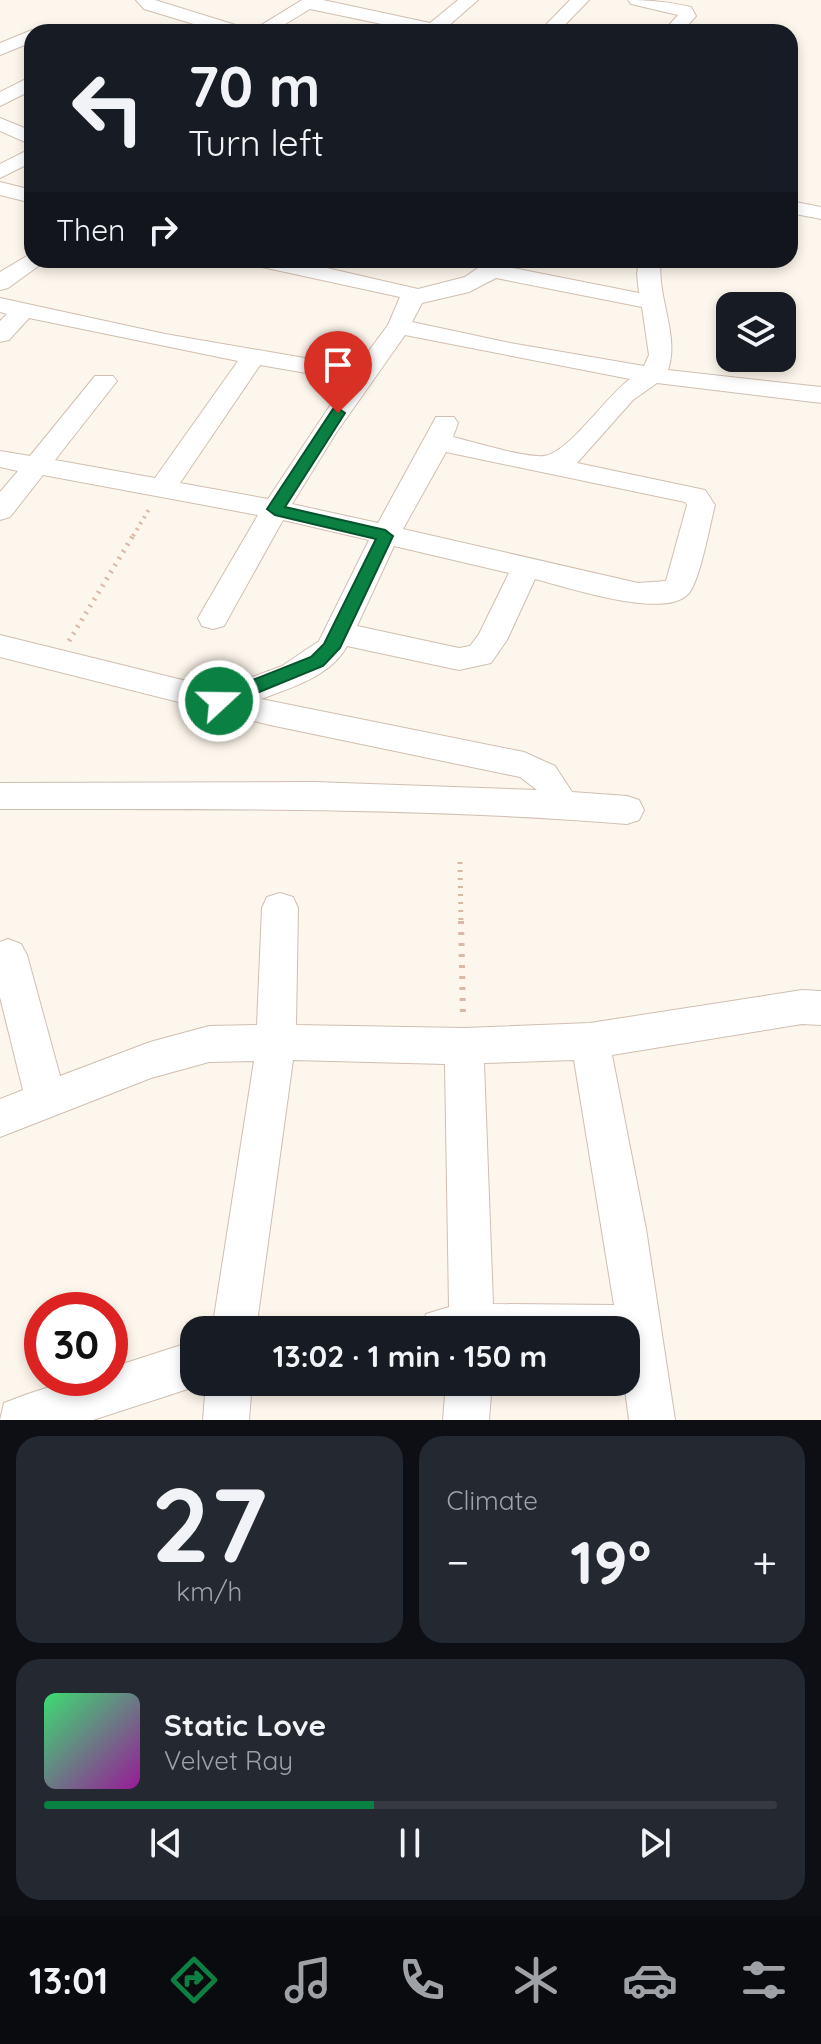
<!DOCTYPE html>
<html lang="en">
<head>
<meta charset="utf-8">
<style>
	:root { --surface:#171b24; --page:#242831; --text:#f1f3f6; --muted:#9ea1a6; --line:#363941; --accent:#0b8043 }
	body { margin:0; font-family:Quicksand,sans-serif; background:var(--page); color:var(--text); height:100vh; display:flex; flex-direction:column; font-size:30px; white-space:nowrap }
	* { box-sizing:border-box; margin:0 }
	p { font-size:26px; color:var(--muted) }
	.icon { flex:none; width:44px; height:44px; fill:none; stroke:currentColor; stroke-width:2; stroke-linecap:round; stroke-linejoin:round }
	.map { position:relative; height:1420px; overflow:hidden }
	.sheet { display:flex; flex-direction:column; gap:16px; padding:16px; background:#0d0f14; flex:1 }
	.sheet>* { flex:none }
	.guide { position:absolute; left:24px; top:24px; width:774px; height:244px; border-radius:24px; box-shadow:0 4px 12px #0003; background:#171b24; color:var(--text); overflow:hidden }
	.fabs { position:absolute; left:716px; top:292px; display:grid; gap:16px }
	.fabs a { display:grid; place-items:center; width:80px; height:80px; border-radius:16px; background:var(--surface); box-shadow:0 4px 12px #0003; font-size:40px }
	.speed { position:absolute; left:24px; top:1292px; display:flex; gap:16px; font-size:40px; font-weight:700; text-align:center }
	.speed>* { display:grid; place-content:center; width:104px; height:104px; border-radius:50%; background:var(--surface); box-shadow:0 4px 12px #0003; line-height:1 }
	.speed .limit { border:12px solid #d22; background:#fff; color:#111 }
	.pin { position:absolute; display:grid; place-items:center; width:68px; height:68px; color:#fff; margin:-82px -34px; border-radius:50% 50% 50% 0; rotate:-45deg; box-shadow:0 0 8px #0007 }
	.pin .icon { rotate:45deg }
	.me { position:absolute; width:88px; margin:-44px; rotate:69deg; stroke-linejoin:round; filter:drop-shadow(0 0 6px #0008) }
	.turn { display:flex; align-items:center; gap:28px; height:168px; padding:0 32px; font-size:36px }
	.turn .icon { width:104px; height:104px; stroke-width:2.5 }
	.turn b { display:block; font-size:56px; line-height:68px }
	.then { display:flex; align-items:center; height:76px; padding:0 32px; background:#0003; gap:16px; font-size:30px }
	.big { font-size:60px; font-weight:800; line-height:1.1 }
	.sheet .tile { flex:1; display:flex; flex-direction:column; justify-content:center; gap:12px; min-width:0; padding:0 28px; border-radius:24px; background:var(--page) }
	.sheet .dial { align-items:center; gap:0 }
	.dial b { font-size:104px; line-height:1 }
	.song { display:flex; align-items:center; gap:24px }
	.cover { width:96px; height:96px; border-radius:12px; background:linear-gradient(135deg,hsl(140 70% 55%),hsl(300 70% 35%)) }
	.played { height:8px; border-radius:4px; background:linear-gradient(90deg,var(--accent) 45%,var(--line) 45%) }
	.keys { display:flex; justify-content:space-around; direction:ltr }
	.heat { display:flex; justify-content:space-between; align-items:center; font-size:44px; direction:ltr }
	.sheet .tiles { flex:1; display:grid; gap:16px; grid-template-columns:1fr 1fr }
	.tile:last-child { grid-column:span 2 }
	.trip { position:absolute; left:180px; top:1316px; width:460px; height:80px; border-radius:24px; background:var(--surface); box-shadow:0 4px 12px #0003; font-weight:800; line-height:80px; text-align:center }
	.tabs { display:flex; height:128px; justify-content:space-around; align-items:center; background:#090b0e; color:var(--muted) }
	.tabs .icon { width:56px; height:56px }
	.tabs .current { color:var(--accent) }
	.tabs b { font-size:36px; color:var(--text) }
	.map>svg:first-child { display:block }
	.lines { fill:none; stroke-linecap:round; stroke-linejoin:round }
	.street-casing { stroke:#d1beb0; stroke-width:2 }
	.path-far2 { stroke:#d9b8a5; stroke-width:4; stroke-dasharray:2 5; stroke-linecap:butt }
	.path-far1 { stroke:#d9b8a5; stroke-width:5; stroke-dasharray:2 6; stroke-linecap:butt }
	.path { stroke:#d9b8a5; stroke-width:6; stroke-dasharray:3 8; stroke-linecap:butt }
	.street { fill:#fff; fill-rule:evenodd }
	.route { fill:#0b8043; stroke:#07532c; stroke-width:2 }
</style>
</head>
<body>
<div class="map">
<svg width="821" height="1420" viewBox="0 0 821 1420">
	<rect width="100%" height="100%" fill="#fdf6ec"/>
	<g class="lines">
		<defs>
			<path id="street" d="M136,0H155L245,28L248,32H220L144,9Z
				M302,0H323L430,23L458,0H478L447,27L455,32H420L310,9L272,32H250Z
				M570,0H589L558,32H539Z
				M628,0C651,0 670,2 691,7L696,16L682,32H663L678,15L631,4Z
				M32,30L39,32H32V42L0,55V43Z
				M32,76V90L0,106V92Z
				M0,118L32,131V145L0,131Z
				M32,148V162L0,178V164Z
				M0,182L32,190V203L0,195Z
				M790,201L821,207V219L790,213Z
				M32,253V260H43L40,265L8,288L0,290V272Z
				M250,260H292L418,289L465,277L489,260H513L508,267L639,293L637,274L639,260H661C656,296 680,335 668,370L821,387V403L657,383L633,400L577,463L705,490L715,505C710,524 700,580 689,593C666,621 567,587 535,579L507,640L491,663L459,670L347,646C331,676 291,688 261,699L524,752L555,766L572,792L627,796L639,800L644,810L639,820L627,824C418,807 209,809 0,809V783L314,782L537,790L520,777L270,725L0,657V635L219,689L282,666L319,641L369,540L283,520L224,626L213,629L202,626L198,618L258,515L43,475L10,517L0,520V492L18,471L0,467V451L30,456L95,376H113L117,381L55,460L155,478L238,361L29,318L9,340L0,342V321L7,314L0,312V298L165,334L357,367L388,325L400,297L253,265ZM496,278L642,307L649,355L644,366L510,343L412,322L422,303L469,292ZM405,335L630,379C606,396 569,453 544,456C525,458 474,442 453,437L458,423L454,417H436L378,523L292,504L336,433ZM260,365L347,380L268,499L180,483ZM446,452L685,502L687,505L666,581L638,583L403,529ZM394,546L509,573L479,634L470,646L459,648L357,626Z
				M280,893L293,897L298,908L296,1025L464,1028L590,1023L802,990L821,991V1025L802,1024L612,1055L646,1229L675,1420H629L624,1382L626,1330H420L426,1314L449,1307L445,1064L293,1060L256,1330H212L254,1061L209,1062L151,1078L0,1137V1099L23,1090L0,997V942L8,939L21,944L27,955L60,1076L150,1042L209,1026L257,1025L262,908L267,897ZM574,1060L614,1305L493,1304L484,1063Z
				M194,1341V1382H206L194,1387L93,1420H0L4,1403C39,1389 73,1378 110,1378V1368Z
				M206,1382H252L249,1420H203Z
				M446,1382H492L489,1420H443Z"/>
		</defs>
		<!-- street casing -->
		<use href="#street" class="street-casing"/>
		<!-- path-far2 -->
		<path class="path-far2" d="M133,536L151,506"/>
		<!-- path-far1 -->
		<path class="path-far1" d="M69,641L134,534
			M460,862L461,923"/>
		<!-- path -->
		<path class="path" d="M461,921L463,1017"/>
		<!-- street -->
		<use href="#street" class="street"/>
	</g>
	<!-- route -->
	<path class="route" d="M338,408L345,413L285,507L385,530L393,536L340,648L323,666L225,706H212L210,701L212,696L311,657L324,644L376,539L275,515L267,509L333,409Z"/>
</svg>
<div class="fabs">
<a><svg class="icon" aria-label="layers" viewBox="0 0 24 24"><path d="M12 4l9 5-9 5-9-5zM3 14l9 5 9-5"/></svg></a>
</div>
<div class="speed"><div class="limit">30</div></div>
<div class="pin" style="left:338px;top:413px;background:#d93025"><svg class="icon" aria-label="arrive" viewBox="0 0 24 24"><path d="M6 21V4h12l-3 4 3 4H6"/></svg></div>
<svg class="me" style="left:219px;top:701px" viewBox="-20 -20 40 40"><circle r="17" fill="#0b8043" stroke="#fff" stroke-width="3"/><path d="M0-11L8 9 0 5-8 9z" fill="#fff"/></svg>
<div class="trip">13:02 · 1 min · 150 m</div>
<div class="guide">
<div class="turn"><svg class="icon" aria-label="left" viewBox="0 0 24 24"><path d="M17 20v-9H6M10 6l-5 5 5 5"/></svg><div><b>70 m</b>Turn left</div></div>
<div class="then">Then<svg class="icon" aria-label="right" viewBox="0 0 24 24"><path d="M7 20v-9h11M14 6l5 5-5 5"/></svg></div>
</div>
</div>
<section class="sheet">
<div class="tiles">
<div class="tile dial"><b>27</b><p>km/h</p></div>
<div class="tile"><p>Climate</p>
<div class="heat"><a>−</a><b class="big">19°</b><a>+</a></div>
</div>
<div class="tile">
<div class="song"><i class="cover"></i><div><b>Static Love</b><p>Velvet Ray</p></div></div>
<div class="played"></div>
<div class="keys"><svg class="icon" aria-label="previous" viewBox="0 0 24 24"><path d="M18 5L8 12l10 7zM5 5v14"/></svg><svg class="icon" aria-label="pause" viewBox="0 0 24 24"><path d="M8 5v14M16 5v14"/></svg><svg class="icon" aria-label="next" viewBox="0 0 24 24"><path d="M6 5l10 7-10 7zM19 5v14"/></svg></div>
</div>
</div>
</section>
<nav class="tabs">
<b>13:01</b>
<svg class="icon current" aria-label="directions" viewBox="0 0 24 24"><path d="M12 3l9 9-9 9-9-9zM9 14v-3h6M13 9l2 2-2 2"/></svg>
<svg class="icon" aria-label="music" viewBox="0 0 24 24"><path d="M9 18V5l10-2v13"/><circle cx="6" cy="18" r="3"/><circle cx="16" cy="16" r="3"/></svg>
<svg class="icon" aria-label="phone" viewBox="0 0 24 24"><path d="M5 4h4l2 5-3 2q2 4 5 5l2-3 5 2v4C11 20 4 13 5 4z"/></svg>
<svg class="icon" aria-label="climate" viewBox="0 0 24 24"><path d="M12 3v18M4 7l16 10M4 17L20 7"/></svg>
<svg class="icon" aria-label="car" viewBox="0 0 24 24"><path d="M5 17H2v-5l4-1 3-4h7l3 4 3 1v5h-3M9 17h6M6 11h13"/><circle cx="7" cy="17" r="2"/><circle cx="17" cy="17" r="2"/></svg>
<svg class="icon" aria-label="filters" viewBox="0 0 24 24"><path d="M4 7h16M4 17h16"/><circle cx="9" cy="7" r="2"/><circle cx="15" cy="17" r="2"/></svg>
</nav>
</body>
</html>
